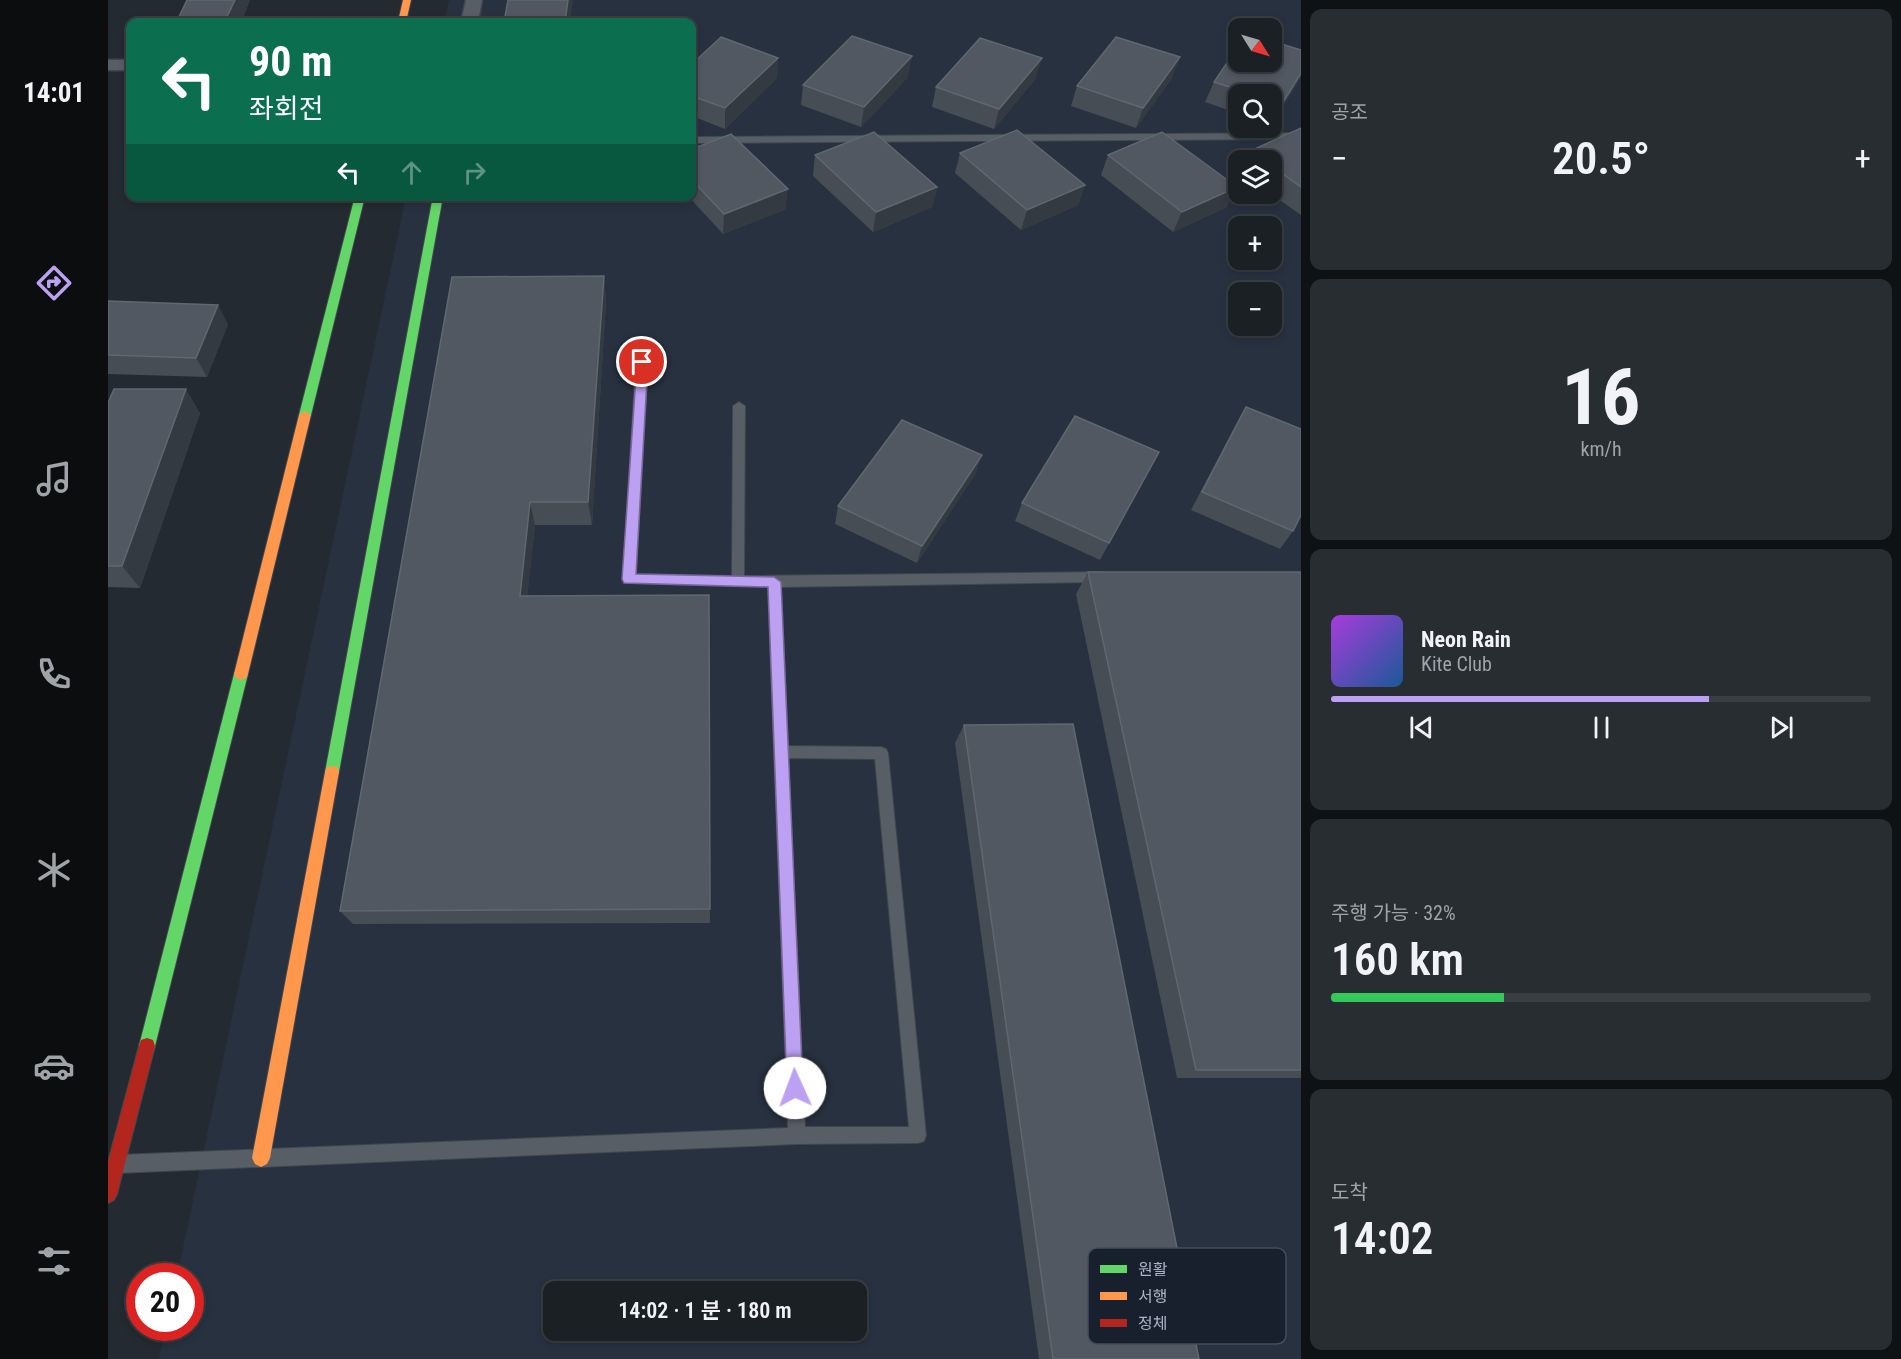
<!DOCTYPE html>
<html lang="ko">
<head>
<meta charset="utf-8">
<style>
	:root { --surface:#1b2025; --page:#282d32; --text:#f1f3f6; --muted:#a0a3a7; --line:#393e42; --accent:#bca0f2 }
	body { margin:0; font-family:"Roboto Condensed","Noto Sans KR",sans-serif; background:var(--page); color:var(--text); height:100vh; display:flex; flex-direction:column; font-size:22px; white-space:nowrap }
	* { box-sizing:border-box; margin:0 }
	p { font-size:20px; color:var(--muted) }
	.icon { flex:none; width:33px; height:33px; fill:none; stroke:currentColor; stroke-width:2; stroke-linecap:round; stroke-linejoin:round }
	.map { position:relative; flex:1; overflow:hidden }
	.side { display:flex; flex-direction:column; gap:9px; padding:9px; background:#0f1214; width:600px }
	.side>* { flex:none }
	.hud { position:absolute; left:18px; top:18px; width:570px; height:183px; border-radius:12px; box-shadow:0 3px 9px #0003,0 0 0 2px var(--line); background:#0b6e4f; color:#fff; overflow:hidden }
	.needle { width:39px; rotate:127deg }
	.controls { position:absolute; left:1120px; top:18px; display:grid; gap:12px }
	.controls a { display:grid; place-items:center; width:54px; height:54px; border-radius:12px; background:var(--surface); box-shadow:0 3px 9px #0003,0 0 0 2px var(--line); font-size:30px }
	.speed { position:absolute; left:18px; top:1263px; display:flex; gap:12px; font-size:30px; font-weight:700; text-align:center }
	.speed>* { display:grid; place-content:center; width:78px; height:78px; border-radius:50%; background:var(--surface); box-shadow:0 3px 9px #0003,0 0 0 2px var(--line); line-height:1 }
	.speed .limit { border:9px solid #d22; background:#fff; color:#111 }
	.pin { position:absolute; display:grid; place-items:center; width:51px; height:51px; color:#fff; margin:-26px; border:3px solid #fff; border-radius:50%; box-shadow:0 2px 6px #0007 }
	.me { position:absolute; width:66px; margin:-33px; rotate:358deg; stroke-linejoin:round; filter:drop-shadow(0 0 4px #0008) }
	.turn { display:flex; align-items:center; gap:21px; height:126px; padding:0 24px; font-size:27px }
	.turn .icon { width:78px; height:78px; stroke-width:2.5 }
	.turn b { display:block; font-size:42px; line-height:51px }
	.lanes { display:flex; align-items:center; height:57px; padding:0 24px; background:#0003; justify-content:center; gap:30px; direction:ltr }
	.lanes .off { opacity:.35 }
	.big { font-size:45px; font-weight:600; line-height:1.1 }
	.side .tile { flex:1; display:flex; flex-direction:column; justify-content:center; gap:9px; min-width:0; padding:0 21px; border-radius:12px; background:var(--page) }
	.side .dial { align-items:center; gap:0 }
	.dial b { font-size:78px; line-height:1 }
	.song { display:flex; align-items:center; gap:18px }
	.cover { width:72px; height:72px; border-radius:9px; background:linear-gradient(135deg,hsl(280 70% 55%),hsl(210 70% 35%)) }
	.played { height:6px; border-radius:3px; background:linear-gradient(90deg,var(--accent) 70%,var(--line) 70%) }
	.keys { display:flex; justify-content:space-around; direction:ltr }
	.heat { display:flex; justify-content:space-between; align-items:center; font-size:33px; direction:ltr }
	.charge { height:9px; border-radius:4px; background:linear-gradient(90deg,#34c759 32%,var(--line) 0) }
	.trip { position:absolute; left:435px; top:1281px; width:324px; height:60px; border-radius:12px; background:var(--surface); box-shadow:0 3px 9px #0003,0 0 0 2px var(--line); font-weight:600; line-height:60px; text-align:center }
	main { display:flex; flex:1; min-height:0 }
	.tabs { display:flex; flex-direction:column; width:108px; justify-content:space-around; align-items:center; background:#0b0d0f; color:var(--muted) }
	.tabs .icon { width:42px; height:42px }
	.tabs .active { color:var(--accent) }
	.tabs b { font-size:27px; color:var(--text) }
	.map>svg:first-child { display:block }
	.airport { fill:#28313f; fill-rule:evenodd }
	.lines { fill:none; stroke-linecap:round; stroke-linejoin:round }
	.lane-casing { stroke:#41464e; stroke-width:2 }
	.street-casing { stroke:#41464e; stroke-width:3 }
	.fast-casing { stroke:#41464e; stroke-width:2 }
	.slow-casing { stroke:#41464e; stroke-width:2 }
	.jam-casing { stroke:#41464e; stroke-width:2 }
	.lane { fill:#585e66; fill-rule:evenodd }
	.street { fill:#585e66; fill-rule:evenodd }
	.fast { fill:#63d668; fill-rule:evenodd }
	.slow { fill:#ff974d; fill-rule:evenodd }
	.jam { fill:#b3261e; fill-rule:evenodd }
	.wall { fill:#474d54 }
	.shaded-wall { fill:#343a41 }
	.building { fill:#515861; stroke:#5f6770; stroke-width:1.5 }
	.route { fill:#bca0f2; stroke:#7a689d; stroke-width:1.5 }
	.key { fill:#17202c; stroke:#434d5a; stroke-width:1.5 }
	.key-label { font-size:16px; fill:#abb5c5 }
</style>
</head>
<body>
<main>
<nav class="tabs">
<b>14:01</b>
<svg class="icon active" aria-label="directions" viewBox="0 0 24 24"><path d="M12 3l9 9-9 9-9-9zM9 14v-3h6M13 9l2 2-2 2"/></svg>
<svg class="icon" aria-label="music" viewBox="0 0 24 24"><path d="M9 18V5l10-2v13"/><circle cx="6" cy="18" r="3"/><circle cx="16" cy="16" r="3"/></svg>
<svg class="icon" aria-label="phone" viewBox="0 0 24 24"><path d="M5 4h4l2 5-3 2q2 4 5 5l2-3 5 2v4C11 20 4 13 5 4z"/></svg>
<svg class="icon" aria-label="climate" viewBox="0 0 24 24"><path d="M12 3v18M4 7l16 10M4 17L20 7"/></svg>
<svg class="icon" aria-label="car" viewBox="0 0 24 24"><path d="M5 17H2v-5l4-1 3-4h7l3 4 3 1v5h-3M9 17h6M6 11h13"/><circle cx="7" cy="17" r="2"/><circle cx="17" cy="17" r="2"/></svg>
<svg class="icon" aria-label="filters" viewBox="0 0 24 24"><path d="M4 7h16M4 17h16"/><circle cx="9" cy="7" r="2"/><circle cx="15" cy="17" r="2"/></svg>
</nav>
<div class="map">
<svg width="1193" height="1359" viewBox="0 0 1193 1359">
	<rect width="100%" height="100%" fill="#242a31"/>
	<!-- airport -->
	<path class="airport" d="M341,0H1193V1359H51L58,1328H82V1276H69L298,197L584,196V22H336ZM1131,28H1164V62H1131ZM1131,94H1164V128H1131ZM1131,160H1164V194H1131ZM1131,226H1164V260H1131ZM1131,292H1164V326H1131ZM446,1292H748V1330H446Z"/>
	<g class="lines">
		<defs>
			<path id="lane" d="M1193,133V139L584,143V137Z
				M534,358L540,362L528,574L624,576L625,406L631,402L637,406L636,576L994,572L1000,577L994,582L673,587L680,746L773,747L778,749L780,753L818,1135L816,1141L810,1143L689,1144L10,1173L4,1170L1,1164L4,1158L10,1155L680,1128L660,587L516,583L515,579L528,362ZM680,758L767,759L801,1127H697Z"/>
			<path id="street" d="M358,0H374L370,22H353Z
				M0,60H22V70H0Z"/>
			<path id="fast" d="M247,196H257L203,415L197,419L191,415Z
				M325,196H335L231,772L229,777L224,778L219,777L217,772Z
				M133,668L138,670L140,674L47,1046L45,1052L39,1054L33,1052L31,1046L126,674L128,670Z"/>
			<path id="slow" d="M295,0H303L298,22H290Z
				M197,411L203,415L140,674L138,678L133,680L128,678L126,674L191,415Z
				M224,766L229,767L231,772L162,1158L159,1164L153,1167L147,1164L144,1158L217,772L219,767Z"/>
			<path id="jam" d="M39,1038L45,1040L47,1046L9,1194L6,1200L0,1203V1162L31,1046L33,1040Z"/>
		</defs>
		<!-- lane casing -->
		<use href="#lane" class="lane-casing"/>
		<!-- street casing -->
		<use href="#street" class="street-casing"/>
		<!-- fast casing -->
		<use href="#fast" class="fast-casing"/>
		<!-- slow casing -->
		<use href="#slow" class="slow-casing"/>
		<!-- jam casing -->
		<use href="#jam" class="jam-casing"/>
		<!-- lane -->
		<use href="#lane" class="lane"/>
		<!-- street -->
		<use href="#street" class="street"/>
		<!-- fast -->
		<use href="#fast" class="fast"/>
		<!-- slow -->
		<use href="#slow" class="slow"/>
		<!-- jam -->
		<use href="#jam" class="jam"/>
	</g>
	<!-- wall -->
	<path class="wall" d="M142,0L133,22H70L69,21Z
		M670,58L669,78L617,129L584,116V64Z
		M800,77L753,127L693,105L695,85Z
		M1193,77L1164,124V94H1131V114L1097,102L1106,82Z
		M928,78L886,129L824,107L828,87Z
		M1064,78L1028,128L963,106L969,86Z
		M1193,128V215L1163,194L1164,160H1137L1142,151Z
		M584,149L678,209L615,234L580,196H584Z
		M852,153L977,185L970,205L913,230L847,173Z
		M707,155L829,187L824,207L765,232L705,176Z
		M1000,155L1119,207L1065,232L993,175Z
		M351,196H447L446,199L351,198Z
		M496,276L498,302L484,525H427L419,596L601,595L602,923L245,924L232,911Z
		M0,301L120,324L99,377L0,374Z
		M0,403L92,413L32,588L0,587Z
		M1138,407L1185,531L1172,549L1083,510L1127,426Z
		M1051,452L992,560L907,521L914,503Z
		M868,473L809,563L727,524L730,506Z
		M980,572H1193V1078H1069L968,594Z
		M856,725L1091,1359H931L847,743Z"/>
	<!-- shaded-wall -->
	<path class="shaded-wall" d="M127,0H142L133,22H118L117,21Z
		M460,0H465L462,22H457Z
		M804,56L800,77L753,127L756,107Z
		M1072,57L1064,78L1028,128L1035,108Z
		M670,58L669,78L617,129V108Z
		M934,58L928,78L886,129L891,109Z
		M1193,73V77L1164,124L1174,104Z
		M977,185L970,205L913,230L919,210Z
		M829,187L824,207L765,232L768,212Z
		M1129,187L1119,207L1065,232L1074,212Z
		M680,189L678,209L615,234L616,214Z
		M496,276L498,302L484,525L480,502Z
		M110,305L120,324L99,377L88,358Z
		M78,389L92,413L32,588L14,566Z
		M874,455L868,473L809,563L814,546Z
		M422,502L427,525L417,617L412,596Z"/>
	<!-- building -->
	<path class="building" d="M79,0H127L117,21H69Z
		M400,0H460L457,22H396Z
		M744,36L804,56L756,107L695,85Z
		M613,37L670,58L617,108L584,96V64Z
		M1008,37L1072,57L1035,108L969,86Z
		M872,38L934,58L891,109L828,87Z
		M1164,41L1193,50V73L1174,104L1164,101V94H1144L1106,82L1131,45V62H1164Z
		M1193,128V187L1164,166V160H1156L1142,151Z
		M909,130L977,185L919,210L852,153Z
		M766,132L829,187L768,212L707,155Z
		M1054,132L1129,187L1074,212L1000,155Z
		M623,134L680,189L616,214L584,180V149Z
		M496,276L480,502H422L412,596L601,595L602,909L232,911L344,277Z
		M0,301L110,305L88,358L0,355Z
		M6,389H78L14,566H0V403Z
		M1138,407L1193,429V515L1185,531L1094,492Z
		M967,416L1051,452L1001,543L914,503Z
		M794,420L874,455L814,546L730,506Z
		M980,572H1193V1070H1088Z
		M965,724L1091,1359H945L856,725Z"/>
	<!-- route -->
	<path class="route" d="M534,358L540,362L528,574L666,577L673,582L695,1088L693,1094L687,1096L681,1094L679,1088L660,587L516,583L514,579L529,362Z"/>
	<!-- legend -->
	<rect x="980" y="1248" width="198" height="96" rx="9" class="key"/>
	<rect x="992" y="1265" width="27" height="8" fill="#63d668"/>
	<rect x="992" y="1292" width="27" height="8" fill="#ff974d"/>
	<rect x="992" y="1319" width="27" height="8" fill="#b3261e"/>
	<g class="key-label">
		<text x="1030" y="1275">원활</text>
		<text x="1030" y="1302">서행</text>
		<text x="1030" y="1329">정체</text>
	</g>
</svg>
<div class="controls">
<a><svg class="needle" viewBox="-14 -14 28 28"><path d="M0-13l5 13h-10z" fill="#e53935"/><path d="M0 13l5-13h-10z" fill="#a0a3a7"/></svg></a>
<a><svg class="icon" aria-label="search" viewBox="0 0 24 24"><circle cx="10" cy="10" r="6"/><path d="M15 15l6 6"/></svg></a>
<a><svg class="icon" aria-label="layers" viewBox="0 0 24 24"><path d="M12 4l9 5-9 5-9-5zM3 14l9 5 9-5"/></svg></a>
<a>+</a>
<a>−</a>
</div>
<div class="speed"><div class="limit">20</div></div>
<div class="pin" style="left:534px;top:362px;background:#d93025"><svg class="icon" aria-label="arrive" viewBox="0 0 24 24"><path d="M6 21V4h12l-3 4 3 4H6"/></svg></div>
<svg class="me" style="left:687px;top:1088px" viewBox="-20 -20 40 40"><circle r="19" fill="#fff"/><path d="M0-13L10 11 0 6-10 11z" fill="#bca0f2"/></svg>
<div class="trip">14:02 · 1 분 · 180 m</div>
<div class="hud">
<div class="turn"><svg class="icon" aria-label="left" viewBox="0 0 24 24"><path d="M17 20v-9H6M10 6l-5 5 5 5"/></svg><div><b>90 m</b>좌회전</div></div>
<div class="lanes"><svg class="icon" aria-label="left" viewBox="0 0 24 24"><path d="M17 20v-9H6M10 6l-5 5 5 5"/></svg><svg class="icon off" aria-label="ahead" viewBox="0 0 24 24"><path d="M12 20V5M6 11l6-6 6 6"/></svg><svg class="icon off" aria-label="right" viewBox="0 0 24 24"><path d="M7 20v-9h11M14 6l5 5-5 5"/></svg></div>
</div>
</div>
<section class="side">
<div class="tile"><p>공조</p>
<div class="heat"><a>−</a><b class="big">20.5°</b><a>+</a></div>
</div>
<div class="tile dial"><b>16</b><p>km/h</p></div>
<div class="tile">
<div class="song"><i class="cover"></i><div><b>Neon Rain</b><p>Kite Club</p></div></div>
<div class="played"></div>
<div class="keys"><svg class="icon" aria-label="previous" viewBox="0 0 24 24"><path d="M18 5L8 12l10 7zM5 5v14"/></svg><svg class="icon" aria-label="pause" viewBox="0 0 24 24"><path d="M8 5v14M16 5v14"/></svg><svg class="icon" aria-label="next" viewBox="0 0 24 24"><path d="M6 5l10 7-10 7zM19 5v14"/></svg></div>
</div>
<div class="tile"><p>주행 가능 · 32%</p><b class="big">160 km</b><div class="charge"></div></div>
<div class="tile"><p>도착</p><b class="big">14:02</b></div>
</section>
</main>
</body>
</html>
